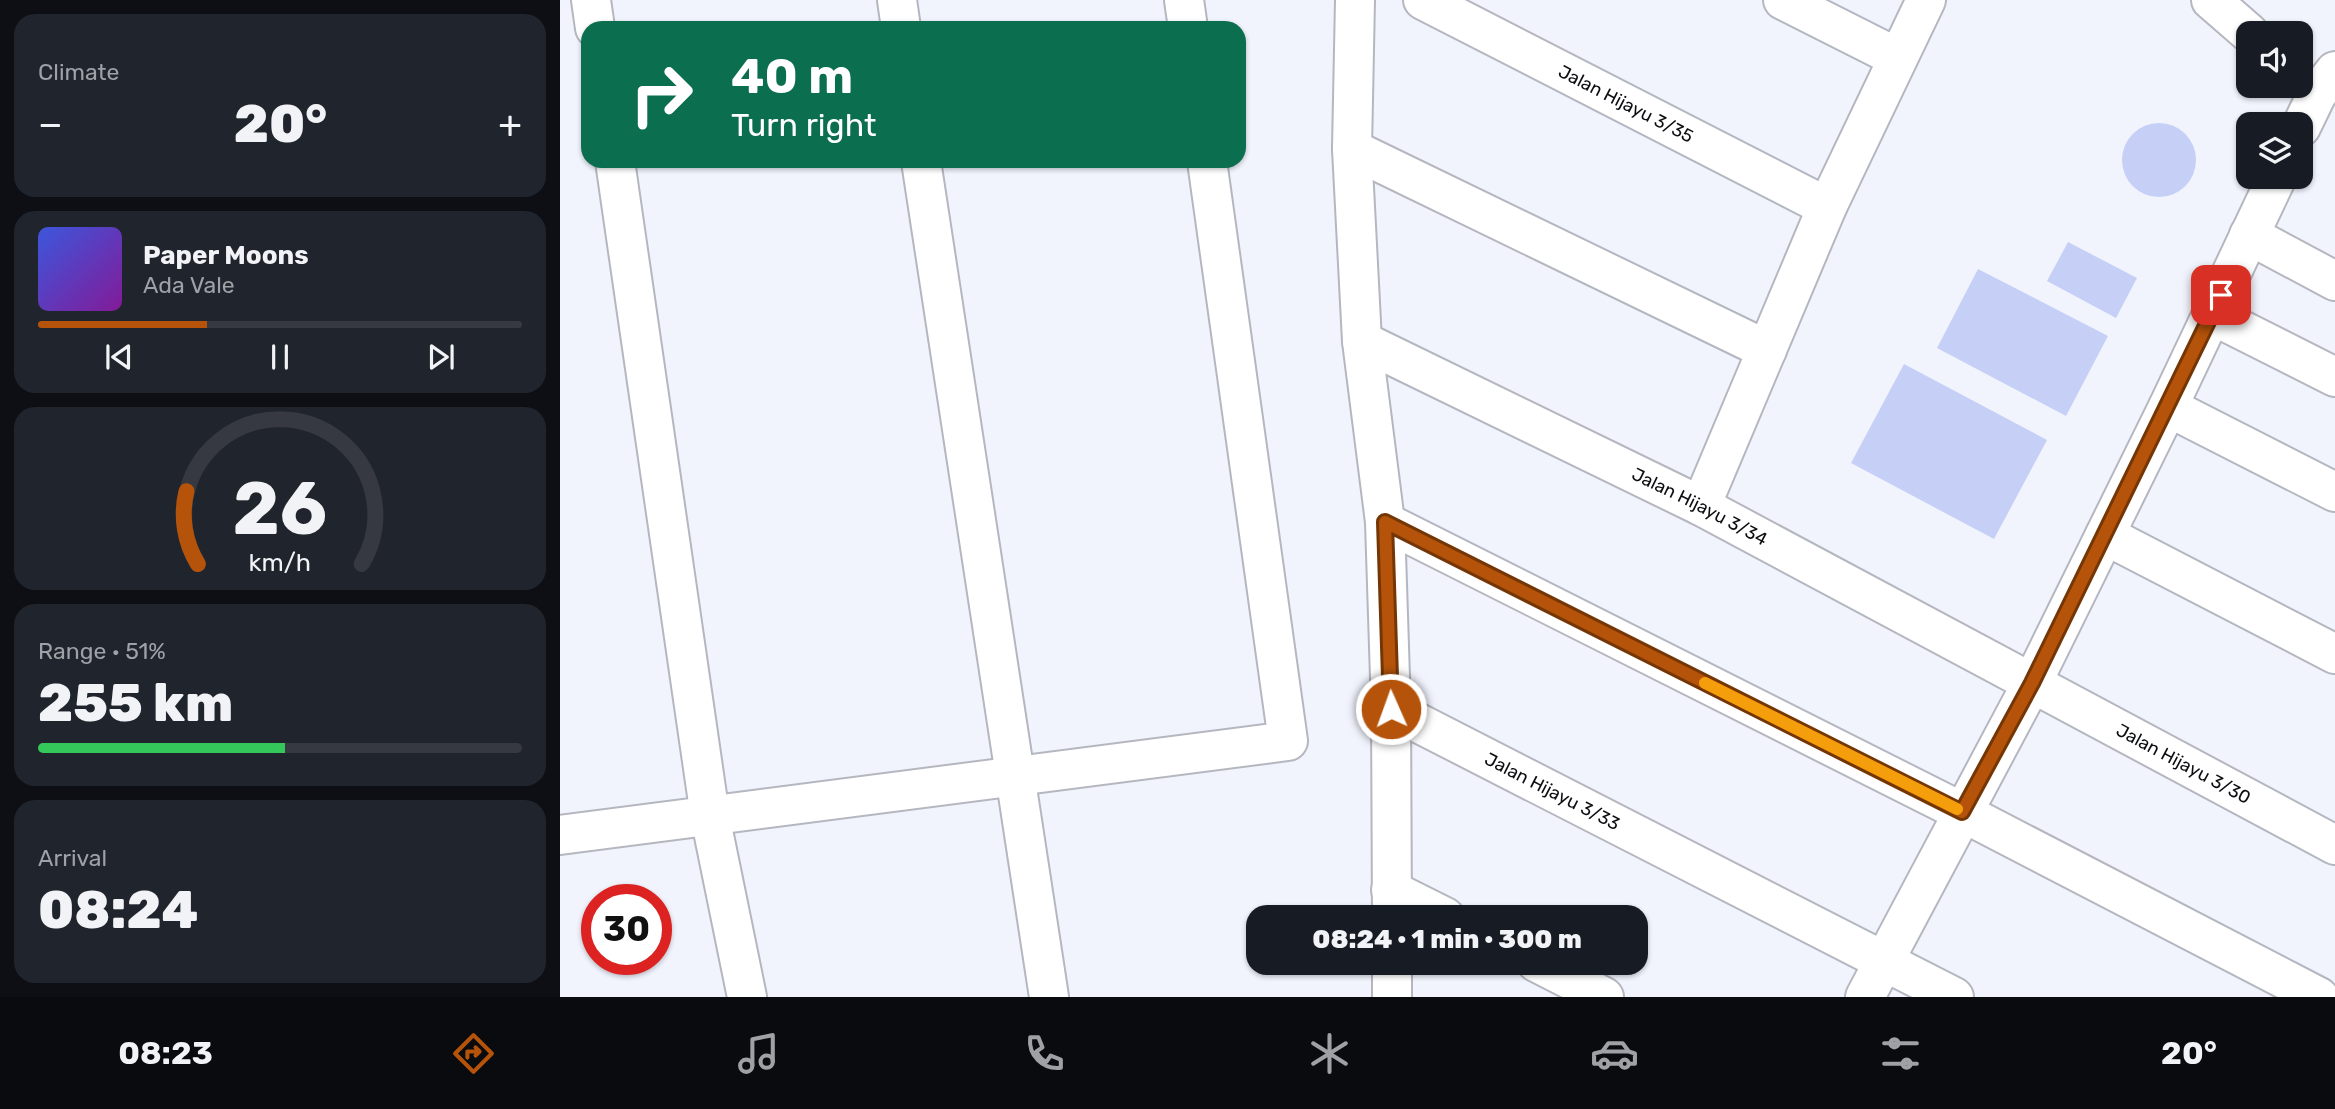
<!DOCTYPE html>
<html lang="en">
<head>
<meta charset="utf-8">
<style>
	:root { --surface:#171b24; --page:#20242c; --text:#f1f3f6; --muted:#9ea1a6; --line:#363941; --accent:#b45309 }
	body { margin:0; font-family:Rubik,sans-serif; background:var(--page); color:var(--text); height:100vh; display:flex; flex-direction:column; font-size:26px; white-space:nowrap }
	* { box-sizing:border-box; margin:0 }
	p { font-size:23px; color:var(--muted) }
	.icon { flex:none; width:38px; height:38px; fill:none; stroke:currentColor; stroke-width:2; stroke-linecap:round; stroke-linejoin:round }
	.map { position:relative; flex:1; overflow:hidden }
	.panel { display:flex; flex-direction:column; gap:14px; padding:14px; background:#0d0f14; width:560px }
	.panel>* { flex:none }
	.hud { position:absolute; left:21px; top:21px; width:665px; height:147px; border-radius:21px; box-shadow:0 2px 5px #0004; background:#0b6e4f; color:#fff; overflow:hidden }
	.tools { position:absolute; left:1676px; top:21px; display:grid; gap:14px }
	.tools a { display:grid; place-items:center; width:77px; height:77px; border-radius:14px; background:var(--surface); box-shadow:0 2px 5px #0004; font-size:35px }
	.speed { position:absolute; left:21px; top:884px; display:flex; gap:14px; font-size:35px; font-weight:700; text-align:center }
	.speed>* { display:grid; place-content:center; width:91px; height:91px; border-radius:50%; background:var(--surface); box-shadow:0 2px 5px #0004; line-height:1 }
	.speed .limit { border:10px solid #d22; background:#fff; color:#111 }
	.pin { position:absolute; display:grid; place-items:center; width:60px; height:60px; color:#fff; margin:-30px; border-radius:14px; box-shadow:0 4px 10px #0006 }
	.me { position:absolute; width:77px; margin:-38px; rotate:358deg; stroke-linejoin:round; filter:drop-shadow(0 0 5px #0008) }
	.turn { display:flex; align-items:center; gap:24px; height:147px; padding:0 35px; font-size:32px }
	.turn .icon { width:91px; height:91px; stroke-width:2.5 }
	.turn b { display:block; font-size:49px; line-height:60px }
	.big { font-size:52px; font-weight:800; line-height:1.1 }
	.panel .tile { flex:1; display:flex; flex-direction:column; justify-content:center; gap:10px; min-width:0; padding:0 24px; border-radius:21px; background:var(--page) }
	.panel .dial { align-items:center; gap:0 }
	.dial svg { height:182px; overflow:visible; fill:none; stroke:var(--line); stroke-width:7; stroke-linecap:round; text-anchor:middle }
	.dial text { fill:var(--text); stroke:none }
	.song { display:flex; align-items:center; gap:21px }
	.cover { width:84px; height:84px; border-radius:10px; background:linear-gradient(135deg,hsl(230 70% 55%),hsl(290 70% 35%)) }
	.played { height:7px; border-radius:4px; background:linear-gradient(90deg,var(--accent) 35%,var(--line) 35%) }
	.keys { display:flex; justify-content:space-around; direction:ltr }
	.heat { display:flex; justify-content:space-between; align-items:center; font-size:38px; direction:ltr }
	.charge { height:10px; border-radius:5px; background:linear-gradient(90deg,#34c759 51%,var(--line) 0) }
	.trip { position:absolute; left:686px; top:905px; width:402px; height:70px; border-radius:21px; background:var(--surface); box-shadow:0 2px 5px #0004; font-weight:800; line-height:70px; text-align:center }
	.tab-bar { display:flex; height:112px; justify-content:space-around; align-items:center; background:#090b0e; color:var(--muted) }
	.tab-bar .icon { width:49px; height:49px }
	.tab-bar .selected { color:var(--accent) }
	.tab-bar b { font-size:32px; color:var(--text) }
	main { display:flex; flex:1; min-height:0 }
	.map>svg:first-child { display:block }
	.green { fill:#c6d0f7 }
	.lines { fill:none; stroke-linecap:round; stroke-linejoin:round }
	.minor-casing { stroke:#b5b7c0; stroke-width:42 }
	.minor { stroke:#fff; stroke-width:38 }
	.route-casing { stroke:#753606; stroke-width:18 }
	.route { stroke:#b45309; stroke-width:12 }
	.slow { stroke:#f59e0b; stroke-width:12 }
	.labels { text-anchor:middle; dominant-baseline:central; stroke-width:5; stroke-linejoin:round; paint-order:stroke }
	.street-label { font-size:18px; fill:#0d0e11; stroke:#fff }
</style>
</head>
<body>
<main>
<section class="panel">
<div class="tile"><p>Climate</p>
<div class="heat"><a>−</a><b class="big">20°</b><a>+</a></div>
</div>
<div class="tile">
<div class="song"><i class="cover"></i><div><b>Paper Moons</b><p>Ada Vale</p></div></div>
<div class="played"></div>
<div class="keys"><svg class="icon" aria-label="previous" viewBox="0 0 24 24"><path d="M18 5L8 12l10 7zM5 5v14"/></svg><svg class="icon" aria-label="pause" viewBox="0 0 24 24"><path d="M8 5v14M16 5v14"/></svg><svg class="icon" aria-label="next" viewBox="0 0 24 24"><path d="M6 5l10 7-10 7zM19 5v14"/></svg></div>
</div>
<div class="tile dial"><svg viewBox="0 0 100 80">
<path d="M14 69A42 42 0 1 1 86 69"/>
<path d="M14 69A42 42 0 0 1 9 37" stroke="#b45309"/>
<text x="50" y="56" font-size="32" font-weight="700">26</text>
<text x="50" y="72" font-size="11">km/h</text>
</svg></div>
<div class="tile"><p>Range · 51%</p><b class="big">255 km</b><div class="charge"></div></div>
<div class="tile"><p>Arrival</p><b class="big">08:24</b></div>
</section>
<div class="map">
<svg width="1775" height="997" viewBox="0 0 1775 997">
	<rect width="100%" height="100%" fill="#f1f4fd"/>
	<!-- green -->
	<path class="green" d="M1562 160a37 37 0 1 1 74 0a37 37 0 1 1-74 0Z
		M1508,242L1577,278L1556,318L1487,281Z
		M1418,269L1548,336L1506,416L1377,348Z
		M1344,364L1487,440L1434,539L1291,463Z"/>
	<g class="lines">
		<defs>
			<g id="minor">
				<path d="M31,0L35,28"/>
				<path d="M337,0L341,28"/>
				<path d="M624,0L628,28"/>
				<path id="s1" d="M795,0L792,149L802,341L825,522L831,709L1394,997"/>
				<path id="s2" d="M863,0L1267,207"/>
				<path d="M1223,0L1338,58"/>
				<path d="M1651,0L1689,33"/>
				<path d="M1741,127L1757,94L1775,71"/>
				<path d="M792,149L1207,350"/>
				<path d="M55,161L150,816L187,997"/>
				<path d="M361,161L489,997"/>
				<path d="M1689,235L1775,281"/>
				<path d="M1652,315L1775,377"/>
				<path id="s3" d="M802,341L1141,506L1775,845"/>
				<path d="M1608,407L1775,492"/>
				<path d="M1141,506L1267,207L1366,0"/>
				<path d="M825,522L1402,812L1759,997"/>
				<path d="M1545,535L1775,654"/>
				<path d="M831,709L832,917"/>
				<path d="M0,835L728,741L647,161"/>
				<path d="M831,890L885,917"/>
				<path d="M832,962V997"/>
				<path d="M976,962L1044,997"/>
				<path d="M1305,997L1472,683L1608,407L1717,177"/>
			</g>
		</defs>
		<!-- minor casing -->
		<use href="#minor" class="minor-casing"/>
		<!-- minor -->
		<use href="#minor" class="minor"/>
	</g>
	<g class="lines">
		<defs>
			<path id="route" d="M831,709L825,522L1402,812L1472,683L1661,295"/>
		</defs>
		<!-- route casing -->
		<use href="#route" class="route-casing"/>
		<!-- route -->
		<use href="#route" class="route"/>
		<!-- slow -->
		<path class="slow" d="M1145,683L1397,809"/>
	</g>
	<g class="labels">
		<!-- street labels -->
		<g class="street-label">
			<text stroke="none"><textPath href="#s2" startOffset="228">Jalan Hijayu 3/35</textPath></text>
			<text stroke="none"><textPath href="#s3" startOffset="376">Jalan Hijayu 3/34</textPath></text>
			<text stroke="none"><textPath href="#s3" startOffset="924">Jalan Hijayu 3/30</textPath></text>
			<text stroke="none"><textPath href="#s1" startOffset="892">Jalan Hijayu 3/33</textPath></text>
		</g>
	</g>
</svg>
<div class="tools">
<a><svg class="icon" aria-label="sound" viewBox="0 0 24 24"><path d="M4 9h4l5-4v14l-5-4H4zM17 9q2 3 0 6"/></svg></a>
<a><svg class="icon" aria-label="layers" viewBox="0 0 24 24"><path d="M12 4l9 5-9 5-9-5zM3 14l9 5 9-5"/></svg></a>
</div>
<div class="speed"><div class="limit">30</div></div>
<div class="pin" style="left:1661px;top:295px;background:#d93025"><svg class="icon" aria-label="arrive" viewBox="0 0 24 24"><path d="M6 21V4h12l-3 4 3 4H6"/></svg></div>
<svg class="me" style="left:831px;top:709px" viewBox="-20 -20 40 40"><circle r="17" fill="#b45309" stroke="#fff" stroke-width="3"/><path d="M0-11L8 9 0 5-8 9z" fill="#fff"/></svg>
<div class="trip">08:24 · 1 min · 300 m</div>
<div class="hud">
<div class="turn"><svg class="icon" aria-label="right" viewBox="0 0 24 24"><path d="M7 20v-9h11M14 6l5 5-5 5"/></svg><div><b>40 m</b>Turn right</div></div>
</div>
</div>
</main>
<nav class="tab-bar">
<b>08:23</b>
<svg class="icon selected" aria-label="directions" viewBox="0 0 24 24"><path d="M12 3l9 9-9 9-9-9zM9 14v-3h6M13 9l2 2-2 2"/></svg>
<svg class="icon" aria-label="music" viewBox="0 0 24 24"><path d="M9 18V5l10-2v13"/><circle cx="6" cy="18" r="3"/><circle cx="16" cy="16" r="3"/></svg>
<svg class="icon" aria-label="phone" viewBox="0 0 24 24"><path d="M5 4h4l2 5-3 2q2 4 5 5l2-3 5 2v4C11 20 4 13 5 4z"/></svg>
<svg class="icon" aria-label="climate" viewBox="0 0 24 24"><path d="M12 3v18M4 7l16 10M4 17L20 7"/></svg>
<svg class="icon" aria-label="car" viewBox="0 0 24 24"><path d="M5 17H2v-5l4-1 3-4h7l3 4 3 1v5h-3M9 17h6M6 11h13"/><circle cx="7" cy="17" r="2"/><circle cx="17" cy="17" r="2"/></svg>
<svg class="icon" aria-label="filters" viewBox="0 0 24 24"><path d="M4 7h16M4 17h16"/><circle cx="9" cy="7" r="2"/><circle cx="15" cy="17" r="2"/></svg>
<b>20°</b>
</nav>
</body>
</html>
